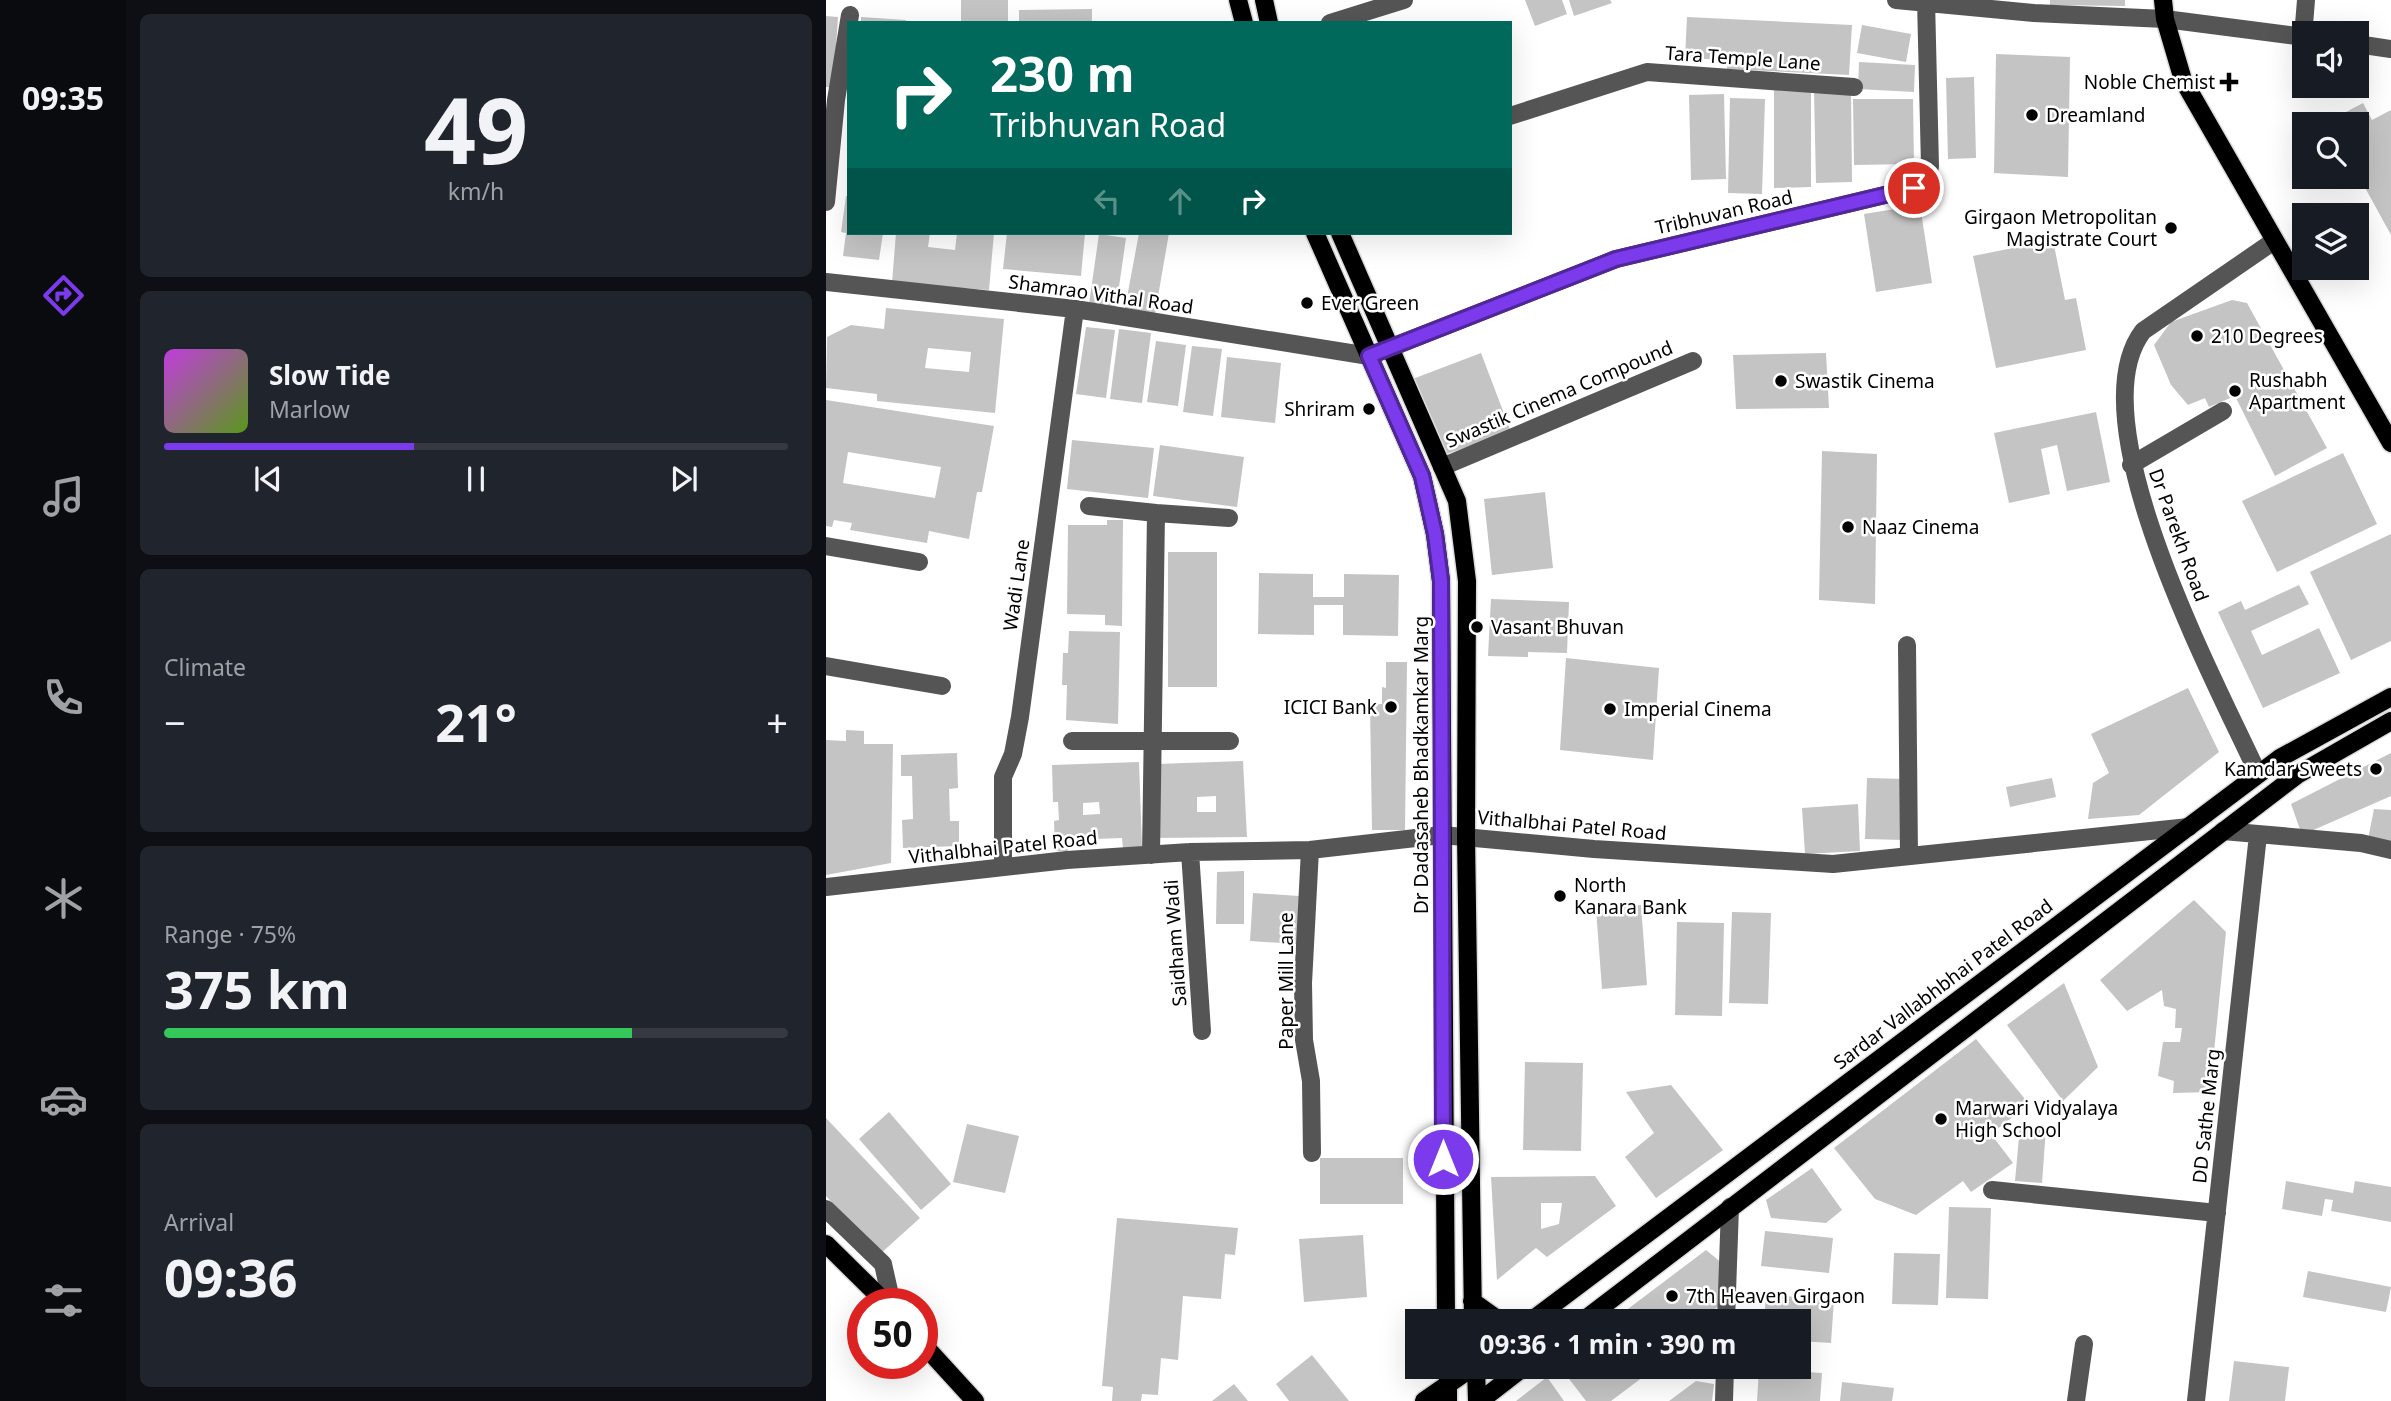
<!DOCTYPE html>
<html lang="en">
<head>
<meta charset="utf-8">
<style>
	:root { --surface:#171b24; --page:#20242c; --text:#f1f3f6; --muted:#9ea1a6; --line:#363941; --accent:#7c3aed }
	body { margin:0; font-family:"Noto Sans",sans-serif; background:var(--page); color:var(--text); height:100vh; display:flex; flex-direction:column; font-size:26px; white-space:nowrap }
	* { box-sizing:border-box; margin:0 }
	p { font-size:23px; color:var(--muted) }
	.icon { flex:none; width:38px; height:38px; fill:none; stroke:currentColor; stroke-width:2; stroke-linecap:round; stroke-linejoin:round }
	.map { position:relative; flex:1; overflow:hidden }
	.sheet { display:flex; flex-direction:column; gap:14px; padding:14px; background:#0d0f14; width:700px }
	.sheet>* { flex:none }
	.banner { position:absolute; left:21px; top:21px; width:665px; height:214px; border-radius:0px; box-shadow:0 7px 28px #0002; background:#00695c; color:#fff; overflow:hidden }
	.tools { position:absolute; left:1466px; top:21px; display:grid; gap:14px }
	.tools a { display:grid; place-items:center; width:77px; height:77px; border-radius:0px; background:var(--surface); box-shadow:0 7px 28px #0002; font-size:35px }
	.speed { position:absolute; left:21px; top:1288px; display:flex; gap:14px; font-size:35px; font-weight:700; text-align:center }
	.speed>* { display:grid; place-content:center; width:91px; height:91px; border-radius:50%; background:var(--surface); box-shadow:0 7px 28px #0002; line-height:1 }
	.speed .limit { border:10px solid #d22; background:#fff; color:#111 }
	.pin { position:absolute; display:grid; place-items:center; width:60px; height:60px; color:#fff; margin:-30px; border:4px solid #fff; border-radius:50%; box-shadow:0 2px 7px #0007 }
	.me { position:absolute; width:77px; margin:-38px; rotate:0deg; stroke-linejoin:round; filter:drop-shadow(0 0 5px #0008) }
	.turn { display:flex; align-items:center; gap:24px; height:147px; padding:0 28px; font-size:32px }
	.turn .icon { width:91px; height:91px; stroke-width:2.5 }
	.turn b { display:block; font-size:49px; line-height:60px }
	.lanes { display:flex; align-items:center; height:66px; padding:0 28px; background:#0003; justify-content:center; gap:35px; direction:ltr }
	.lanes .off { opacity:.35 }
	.big { font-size:52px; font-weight:700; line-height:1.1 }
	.sheet .card { flex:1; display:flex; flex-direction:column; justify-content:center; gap:10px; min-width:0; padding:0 24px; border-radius:10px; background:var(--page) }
	.sheet .dial { align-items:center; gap:0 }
	.dial b { font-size:91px; line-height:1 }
	.song { display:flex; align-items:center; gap:21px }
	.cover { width:84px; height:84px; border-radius:10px; background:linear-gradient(135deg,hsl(290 70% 55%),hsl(90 70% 35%)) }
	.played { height:7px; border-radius:4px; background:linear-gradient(90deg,var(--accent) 40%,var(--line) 40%) }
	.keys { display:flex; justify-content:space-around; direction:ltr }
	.heat { display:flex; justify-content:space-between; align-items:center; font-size:38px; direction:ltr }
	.charge { height:10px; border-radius:5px; background:linear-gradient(90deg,#34c759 75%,var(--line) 0) }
	.trip { position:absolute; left:579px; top:1309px; width:406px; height:70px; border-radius:0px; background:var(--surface); box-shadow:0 7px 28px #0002; font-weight:700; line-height:70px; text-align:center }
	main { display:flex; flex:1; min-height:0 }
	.menu { display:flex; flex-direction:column; width:126px; justify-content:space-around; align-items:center; background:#090b0e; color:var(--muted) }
	.menu .icon { width:49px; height:49px }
	.menu .selected { color:var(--accent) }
	.menu b { font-size:32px; color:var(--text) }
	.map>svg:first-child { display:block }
	.building { fill:#c4c4c4; fill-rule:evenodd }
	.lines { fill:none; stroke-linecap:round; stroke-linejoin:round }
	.major-casing { stroke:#dbdbdb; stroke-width:21 }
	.minor { stroke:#555; stroke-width:18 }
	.major { stroke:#000; stroke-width:18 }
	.route-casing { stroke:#51269a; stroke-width:18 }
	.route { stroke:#7c3aed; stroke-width:12 }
	.poi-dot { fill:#000; stroke:#fff; stroke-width:2.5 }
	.labels { text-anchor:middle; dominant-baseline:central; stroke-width:5; stroke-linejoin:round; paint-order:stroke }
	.street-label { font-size:19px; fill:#000; stroke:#fff }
	.poi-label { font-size:19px; fill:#000; stroke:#fff; text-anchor:start }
</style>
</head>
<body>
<main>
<nav class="menu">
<b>09:35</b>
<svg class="icon selected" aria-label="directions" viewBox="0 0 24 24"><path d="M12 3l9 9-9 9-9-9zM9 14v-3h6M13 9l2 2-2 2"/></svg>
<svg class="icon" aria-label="music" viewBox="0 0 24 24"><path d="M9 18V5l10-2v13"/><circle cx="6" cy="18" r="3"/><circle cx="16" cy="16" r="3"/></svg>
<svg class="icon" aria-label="phone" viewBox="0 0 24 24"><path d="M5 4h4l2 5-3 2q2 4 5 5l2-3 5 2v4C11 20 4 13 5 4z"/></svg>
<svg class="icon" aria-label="climate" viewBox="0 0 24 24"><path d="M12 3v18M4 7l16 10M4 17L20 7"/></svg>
<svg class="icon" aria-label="car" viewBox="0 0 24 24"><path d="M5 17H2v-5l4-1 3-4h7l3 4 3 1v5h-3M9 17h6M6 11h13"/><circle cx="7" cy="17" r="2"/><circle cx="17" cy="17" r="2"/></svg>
<svg class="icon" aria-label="filters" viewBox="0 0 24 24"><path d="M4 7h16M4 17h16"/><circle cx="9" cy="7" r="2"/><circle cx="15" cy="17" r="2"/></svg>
</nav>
<section class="sheet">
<div class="card dial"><b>49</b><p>km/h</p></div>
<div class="card">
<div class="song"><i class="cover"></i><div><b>Slow Tide</b><p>Marlow</p></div></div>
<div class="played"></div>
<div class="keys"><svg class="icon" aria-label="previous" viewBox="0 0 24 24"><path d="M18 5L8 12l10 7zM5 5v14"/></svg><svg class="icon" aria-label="pause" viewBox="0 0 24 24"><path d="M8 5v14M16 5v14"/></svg><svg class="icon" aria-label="next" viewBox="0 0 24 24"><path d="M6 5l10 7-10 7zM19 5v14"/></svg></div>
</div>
<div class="card"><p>Climate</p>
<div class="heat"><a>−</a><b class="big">21°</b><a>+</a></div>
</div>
<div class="card"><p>Range · 75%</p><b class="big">375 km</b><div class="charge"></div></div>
<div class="card"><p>Arrival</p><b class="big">09:36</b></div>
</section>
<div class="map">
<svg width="1565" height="1401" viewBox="0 0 1565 1401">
	<rect width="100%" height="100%" fill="#fff"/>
	<!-- building -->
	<path class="building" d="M135,0H182V23H135Z
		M699,0H736L741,14L709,26Z
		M743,0H784L786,3L748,16Z
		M1224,0H1299V6L1224,5Z
		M266,9V23H193V10Z
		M0,16L12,17L7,88L0,87Z
		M35,17L80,20V23H35Z
		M861,17L1026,25L1023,75L901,69V60L859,58Z
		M1036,25L1085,34L1080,62L1031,53Z
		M1170,54L1244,57L1242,177L1168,173Z
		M1033,62L1089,65L1088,92L1032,89Z
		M1148,77L1150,158L1122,159L1120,78Z
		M948,89H985V187L948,188Z
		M988,90H1025L1026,182L990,183Z
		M898,94L900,179L865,180L863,95Z
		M904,98L939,99L936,194L902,193Z
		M1027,99H1087L1088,164L1028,165Z
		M1537,103L1546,120L1565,110V235L1531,173V124H1505L1503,121Z
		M20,196H23V233H57L53,260L17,256L20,233L15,232Z
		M1094,205L1106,283L1050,292L1038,214Z
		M70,233H104L102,247L129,250L131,233H168L163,290L66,283Z
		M181,233H259L255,276L177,269Z
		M313,233H343L329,314L299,308Z
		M273,234L300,238L290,308L263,304Z
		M1227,240L1239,300L1250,298L1260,350L1170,368L1147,256Z
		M1406,300L1421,303L1501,448L1449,476L1409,396L1383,407L1379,398L1362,405L1345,385L1328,345L1345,322Z
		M60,308L178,319L169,413L51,401V394L0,388L1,337L25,325L58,329ZM102,348L145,352L143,372L99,368Z
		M260,327L289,330L280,398L250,394Z
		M293,329L325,333L316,403L284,399Z
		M330,341L360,345L352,406L321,402Z
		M366,346L396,349L387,416L357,412Z
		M655,353L685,432L615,456L584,380Z
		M1000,353L1003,408L910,409L907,355Z
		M401,357L455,363L449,423L395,417Z
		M0,400L168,426L156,492H151L143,539L103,531L101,543L24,530L26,523L8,520L6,527L0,526ZM22,452L115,467L109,498L17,483Z
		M1270,412L1284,482L1241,491L1231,445L1215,449L1224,494L1183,503L1168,433Z
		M246,440L328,448L322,498L241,489Z
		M334,445L418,457L411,507L327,496Z
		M996,451L1051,454L1049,604L993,600Z
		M1517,453L1551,524L1451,572L1416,501Z
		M719,492L727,568L666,575L658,499Z
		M281,520H297L296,626L279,625V615L241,614L242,525H281Z
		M1565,534V641L1525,660L1484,572Z
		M342,552H391V687H342Z
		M433,573L487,574V597H518V574L573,575L572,636L517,635V605H488V635L432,634Z
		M1473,585L1483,604L1425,631L1436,655L1493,628L1514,673L1437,708L1392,612L1415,601L1419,610Z
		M665,599L743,602L741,653L702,652V657L662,656Z
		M243,631L294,632L292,724L240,720L241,685H236L237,653H242Z
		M740,658L833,668L827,760L734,750Z
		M560,662H581L579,830H546L544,704H556V687L560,688Z
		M1362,688L1393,752L1313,815L1262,819L1267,783L1283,773L1265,734Z
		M20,730L38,731V744H67L65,863L0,875V740L20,741Z
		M131,753L132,788L123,789L124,821H133V846L77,848L76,820L87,819L86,776H75V755Z
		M1565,753V796L1476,835L1465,804Z
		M417,761L421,837L331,838V764ZM390,796V812H371V797Z
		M313,762L316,848H297L296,838L241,840L242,851H229L228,821L233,820L232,802H227L226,765ZM273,802L274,814L257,815V803Z
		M1041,778L1080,779L1077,840L1039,839Z
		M1226,778L1230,797L1184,807L1180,787Z
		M1032,804L1034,851L979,854L976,808Z
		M1548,809L1565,810V844L1542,839Z
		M418,871V924H390L391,872Z
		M427,893L473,896L471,944L424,941Z
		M1368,900L1400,932L1384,1092L1347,1093L1348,1081L1332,1076L1337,1042H1354L1356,1028H1349L1350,1009L1338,1006L1336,990L1301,1011L1274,980Z
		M815,905L821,985L776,989L770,909Z
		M906,912L945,913L942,1004L903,1003Z
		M851,922L898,923L896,1016L849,1015Z
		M1238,983L1272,1067L1237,1101L1181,1025Z
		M1150,1039L1203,1104L1165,1134L1187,1163L1145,1192L1137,1181L1090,1215L1049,1199L1008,1148Z
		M699,1062L757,1063L755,1151L697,1150Z
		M845,1085L897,1150L830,1198L799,1157L828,1133L800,1092Z
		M63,1112L125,1184L95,1210L33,1139Z
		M0,1118L94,1218L54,1254L0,1196Z
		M141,1124L193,1136L179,1193L127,1182Z
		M1194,1126L1220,1128L1216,1183L1189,1181Z
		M494,1158H577V1204H494Z
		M986,1168L1016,1210L1000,1223L945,1218L940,1200Z
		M769,1176L790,1206L721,1257L710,1248L671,1280L665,1177ZM715,1203H736L733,1224L715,1229Z
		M1460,1181L1527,1193L1529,1181L1565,1187V1222L1505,1211L1507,1200L1499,1199L1496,1216L1456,1209Z
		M1123,1207L1165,1208L1162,1299L1120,1298Z
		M291,1218L412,1228L409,1255L399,1254L395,1299L357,1296L352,1360L335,1358L332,1395L316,1394L315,1401H286L287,1387L276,1386Z
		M939,1231L1007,1238L1003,1273L935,1266Z
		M537,1235L541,1297L478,1302L473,1239Z
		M880,1250L897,1264L892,1307L871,1321H786Z
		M1068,1253L1114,1254L1112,1305L1066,1304Z
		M1482,1271L1565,1287L1560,1312L1477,1297Z
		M940,1295L1008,1299L1005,1343L973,1341V1321H938Z
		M486,1355L523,1401H463L450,1384Z
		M1408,1361L1463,1367L1459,1401H1403Z
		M734,1367H816L821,1374L785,1401H760Z
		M933,1369L996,1373L994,1401H931Z
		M721,1377L738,1401H690Z
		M870,1381L888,1384L886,1401H843Z
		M1016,1382L1068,1388L1066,1401H1014Z
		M408,1384L422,1401H386Z"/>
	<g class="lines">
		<defs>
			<path id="major" d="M412,0L418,23
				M438,0L443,23
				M1337,0L1339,19L1357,80L1565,443
				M489,233L596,476L609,534L615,581L620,1321
				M514,233L631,501L641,581L640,837L647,1321
				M0,1244L61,1304
				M646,1301L674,1321
				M705,1321L1454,758L1565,697
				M757,1321L1471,775L1565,721
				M96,1343L149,1401
				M622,1367V1401
				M650,1367L651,1401
				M598,1401L647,1367
				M654,1401L698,1367"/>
		</defs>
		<!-- major casing -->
		<use href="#major" class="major-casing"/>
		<!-- minor -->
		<path class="minor" d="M1070,0L1208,13L1339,19L1479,37
			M504,23L578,0
			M1477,37L1480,0
			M1531,44L1565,49
			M684,116L821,72L1028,87
			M0,202L10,100L24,15
			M0,282L249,309L543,356L790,259L1088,188L1102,179L1104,166L1100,0
			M1305,465L1397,411
			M616,467L867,361
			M263,506L330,513L325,855
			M330,513L403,518
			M0,546L93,562
			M1081,645L1083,856
			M0,666L116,686
			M246,741H404
			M1432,774C1390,682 1249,420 1317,331L1448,241
			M1397,831L1535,843L1565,850
			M484,850L477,983L478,1040L485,1081L486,1153
			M364,852L376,1031
			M177,866V777L187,754L194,717L249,309
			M0,887L241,860L364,852L484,850L616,835L768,849L1007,864L1363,827
			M1166,1190L1391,1213
			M0,1209L57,1264L66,1304
			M900,1321L904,1207
			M898,1401L899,1367
			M1250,1401L1258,1344
			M1370,1401L1432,835"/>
		<!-- major -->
		<use href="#major" class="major"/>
	</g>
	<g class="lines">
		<defs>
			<path id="route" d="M617,1159L615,581L609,534L596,476L543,356L790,259L1088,188"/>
		</defs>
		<!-- route casing -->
		<use href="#route" class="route-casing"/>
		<!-- route -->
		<use href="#route" class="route"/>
	</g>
	<!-- markers -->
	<g class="poi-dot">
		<path d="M1399.5 71.5h7v7h7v7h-7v7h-7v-7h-7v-7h7z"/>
		<circle cx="1206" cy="115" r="7"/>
		<circle cx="1345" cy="228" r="7"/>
		<circle cx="481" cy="303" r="7"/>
		<circle cx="1371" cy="336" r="7"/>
		<circle cx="955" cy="381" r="7"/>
		<circle cx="1409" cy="391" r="7"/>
		<circle cx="543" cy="409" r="7"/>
		<circle cx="1022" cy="527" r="7"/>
		<circle cx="651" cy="627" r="7"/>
		<circle cx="565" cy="707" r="7"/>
		<circle cx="784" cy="709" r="7"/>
		<circle cx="1550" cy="769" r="7"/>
		<circle cx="734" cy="896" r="7"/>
		<circle cx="1115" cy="1119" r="7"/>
		<circle cx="846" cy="1296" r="7"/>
	</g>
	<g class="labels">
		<!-- street labels -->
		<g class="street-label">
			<text transform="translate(917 58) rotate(4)">Tara Temple Lane</text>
			<text transform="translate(898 212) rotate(-13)">Tribhuvan Road</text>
			<text transform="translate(275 294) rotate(8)">Shamrao Vithal Road</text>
			<text transform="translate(733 394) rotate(-23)">Swastik Cinema Compound</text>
			<text transform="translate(1353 535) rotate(70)">Dr Parekh Road</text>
			<text transform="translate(190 585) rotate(-82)">Wadi Lane</text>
			<text transform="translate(595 765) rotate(-90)">Dr Dadasaheb Bhadkamkar Marg</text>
			<text transform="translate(746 825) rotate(5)">Vithalbhai Patel Road</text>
			<text transform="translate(177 847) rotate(-6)">Vithalbhai Patel Road</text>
			<text transform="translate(349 943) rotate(-94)">Saidham Wadi</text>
			<text transform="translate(460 981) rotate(-90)">Paper Mill Lane</text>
			<text transform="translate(1117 984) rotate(-37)">Sardar Vallabhbhai Patel Road</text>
			<text transform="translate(1380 1116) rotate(-84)">DD Sathe Marg</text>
		</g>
		<!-- poi labels -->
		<g class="poi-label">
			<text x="1389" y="82" text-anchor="end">Noble Chemist</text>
			<text x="1220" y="115">Dreamland</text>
			<text x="1331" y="217" text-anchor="end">Girgaon Metropolitan<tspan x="1331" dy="22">Magistrate Court</tspan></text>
			<text x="495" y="303">Ever Green</text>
			<text x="1385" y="336">210 Degrees</text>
			<text x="1423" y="380">Rushabh<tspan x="1423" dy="22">Apartment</tspan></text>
			<text x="969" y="381">Swastik Cinema</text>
			<text x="529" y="409" text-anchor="end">Shriram</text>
			<text x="1036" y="527">Naaz Cinema</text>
			<text x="665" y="627">Vasant Bhuvan</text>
			<text x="551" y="707" text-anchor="end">ICICI Bank</text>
			<text x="798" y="709">Imperial Cinema</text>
			<text x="1536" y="769" text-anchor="end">Kamdar Sweets</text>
			<text x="748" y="885">North<tspan x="748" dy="22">Kanara Bank</tspan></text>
			<text x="1129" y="1108">Marwari Vidyalaya<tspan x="1129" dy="22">High School</tspan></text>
			<text x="860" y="1296">7th Heaven Girgaon</text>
		</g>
	</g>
</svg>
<div class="tools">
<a><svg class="icon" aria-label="sound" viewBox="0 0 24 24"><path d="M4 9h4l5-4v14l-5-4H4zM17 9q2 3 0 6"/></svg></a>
<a><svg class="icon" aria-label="search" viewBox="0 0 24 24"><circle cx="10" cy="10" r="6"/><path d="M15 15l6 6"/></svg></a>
<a><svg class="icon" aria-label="layers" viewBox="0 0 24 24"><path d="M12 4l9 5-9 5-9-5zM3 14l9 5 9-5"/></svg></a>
</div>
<div class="speed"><div class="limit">50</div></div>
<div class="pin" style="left:1088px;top:188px;background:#d93025"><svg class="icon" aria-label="arrive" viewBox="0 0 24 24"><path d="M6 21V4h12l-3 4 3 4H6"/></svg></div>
<svg class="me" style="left:617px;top:1159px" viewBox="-20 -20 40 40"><circle r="17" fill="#7c3aed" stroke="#fff" stroke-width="3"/><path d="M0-11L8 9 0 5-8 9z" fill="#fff"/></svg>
<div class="trip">09:36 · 1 min · 390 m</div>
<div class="banner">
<div class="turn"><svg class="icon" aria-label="right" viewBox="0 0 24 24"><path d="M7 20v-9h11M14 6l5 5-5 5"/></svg><div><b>230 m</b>Tribhuvan Road</div></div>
<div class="lanes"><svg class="icon off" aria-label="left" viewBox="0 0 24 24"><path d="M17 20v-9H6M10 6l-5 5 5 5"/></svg><svg class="icon off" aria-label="ahead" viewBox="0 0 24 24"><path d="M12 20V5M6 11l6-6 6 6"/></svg><svg class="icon" aria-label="right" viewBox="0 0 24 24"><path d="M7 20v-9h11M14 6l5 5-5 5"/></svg></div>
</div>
</div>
</main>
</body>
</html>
